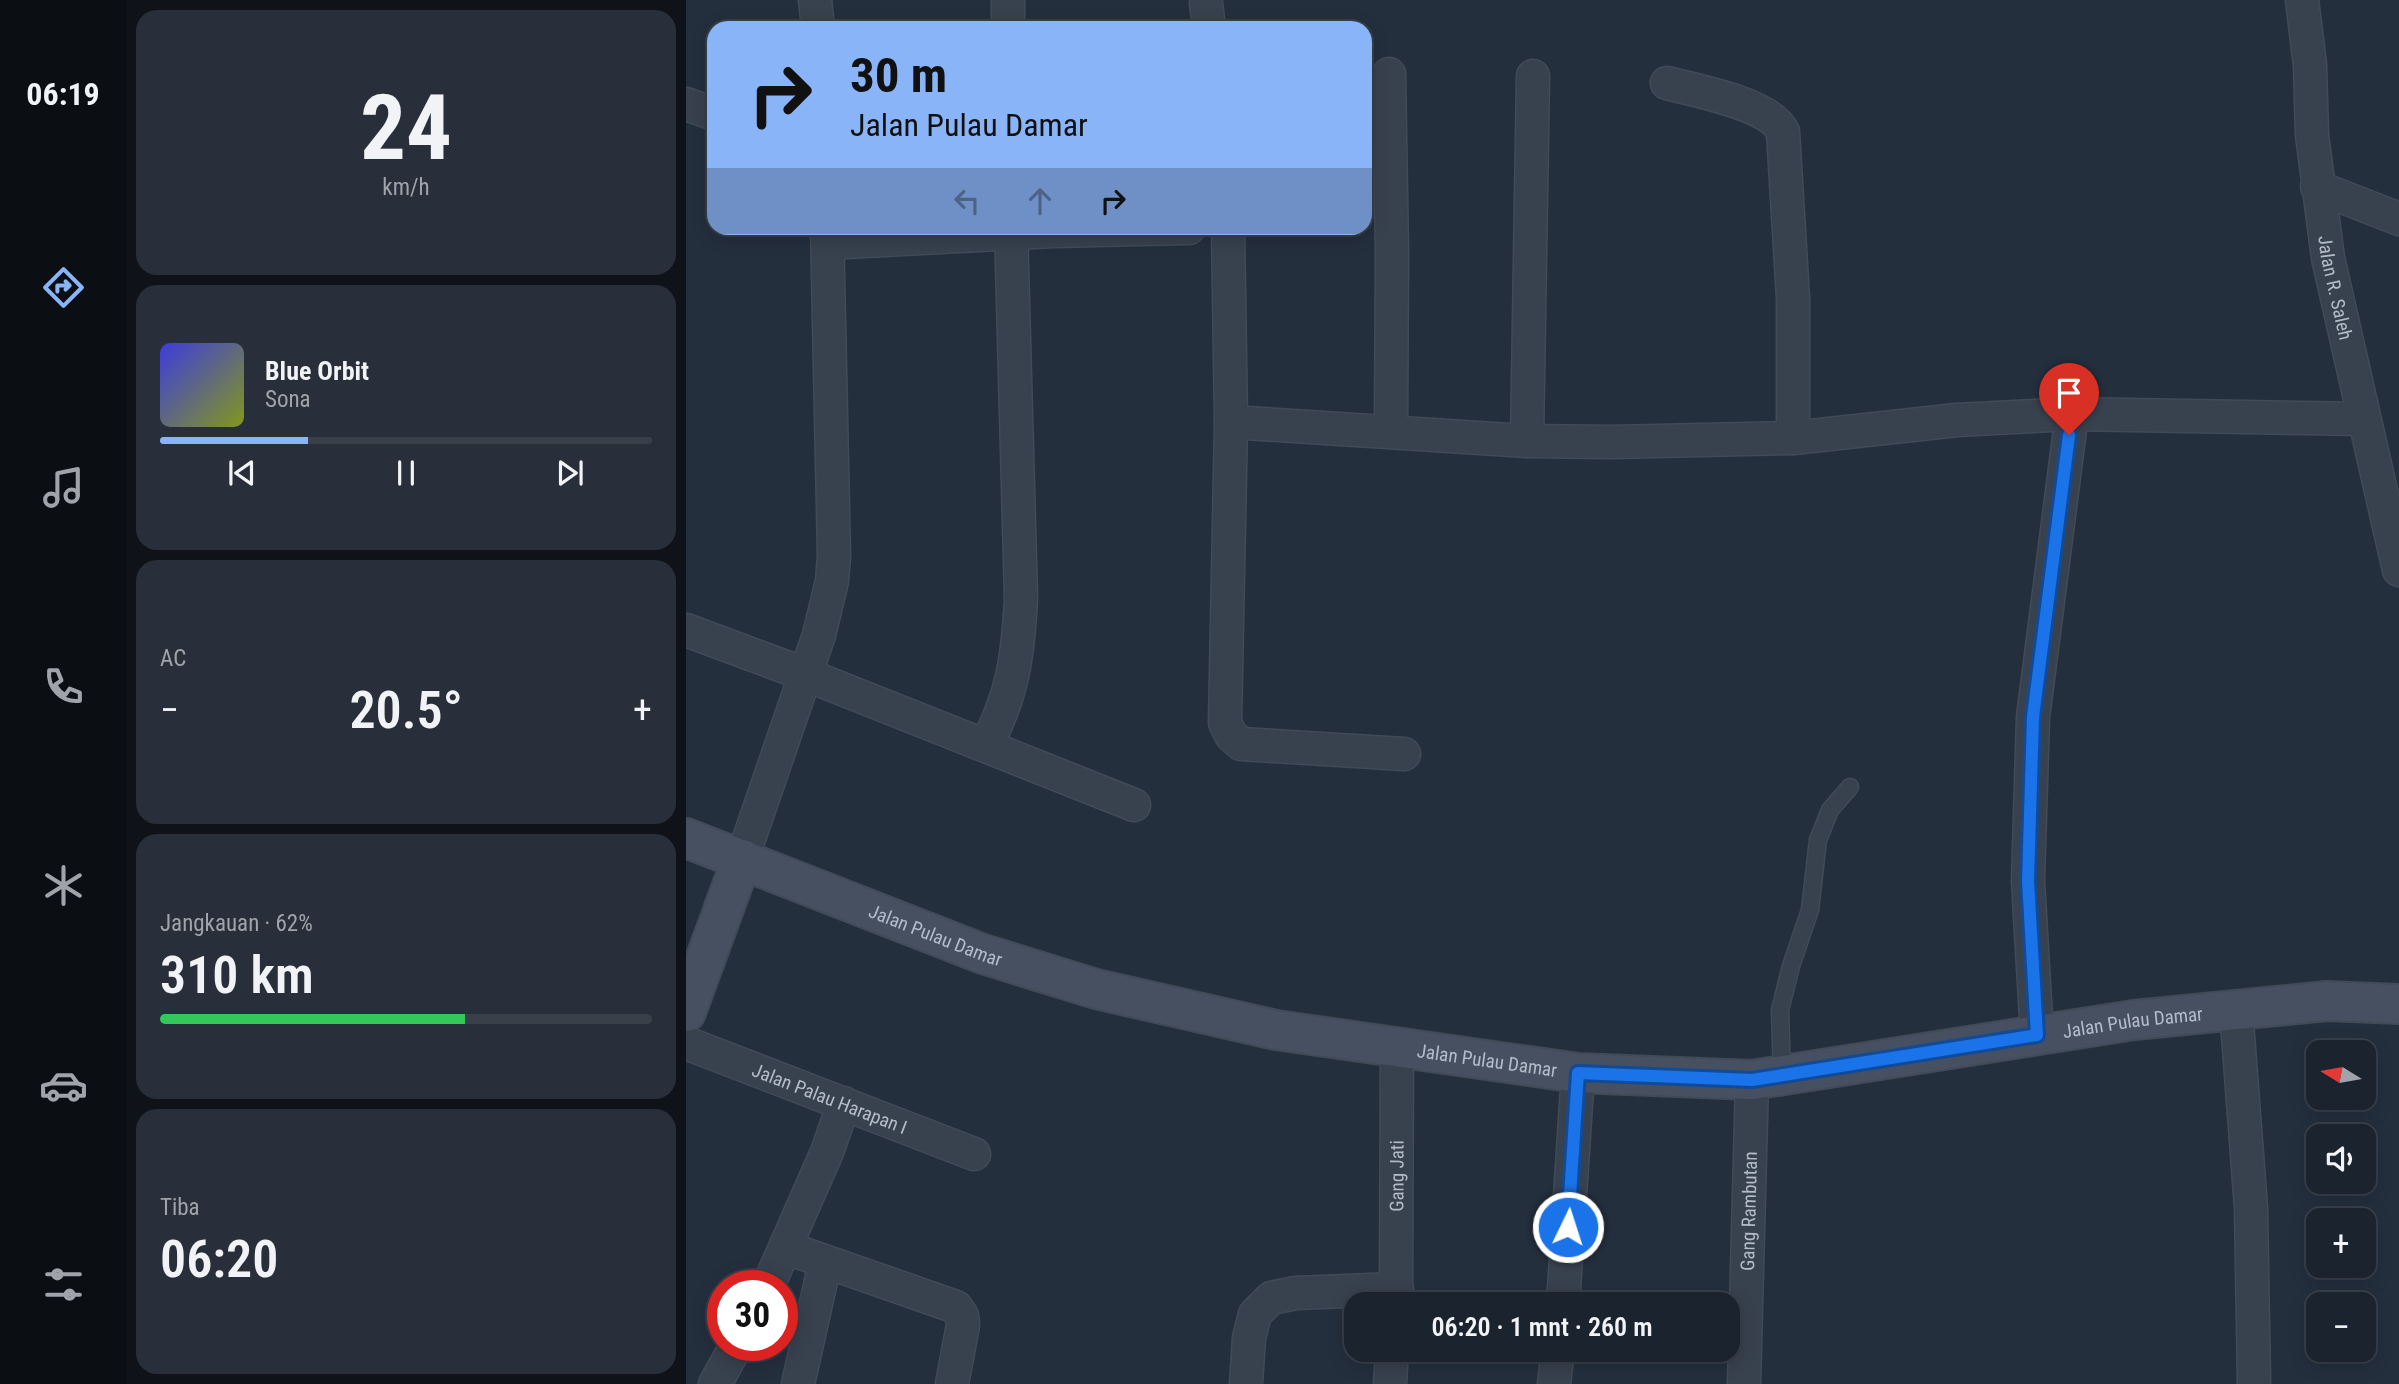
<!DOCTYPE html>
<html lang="id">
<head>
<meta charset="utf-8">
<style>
	:root { --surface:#1b232e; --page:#282f3a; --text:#f1f3f6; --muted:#a0a4aa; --line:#39404a; --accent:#8ab4f8 }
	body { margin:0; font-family:"Roboto Condensed",sans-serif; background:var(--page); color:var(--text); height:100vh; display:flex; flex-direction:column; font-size:26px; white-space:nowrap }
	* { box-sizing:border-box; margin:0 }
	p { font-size:23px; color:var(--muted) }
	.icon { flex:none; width:38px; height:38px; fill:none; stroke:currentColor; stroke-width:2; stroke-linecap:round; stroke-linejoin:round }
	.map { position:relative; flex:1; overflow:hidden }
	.side { display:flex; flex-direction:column; gap:10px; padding:10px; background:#0f1319; width:560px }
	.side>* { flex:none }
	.guide { position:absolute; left:21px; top:21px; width:665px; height:214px; border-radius:21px; box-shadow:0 4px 18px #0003,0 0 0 2px var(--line); background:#8ab4f8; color:#111; overflow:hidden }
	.needle { width:46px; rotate:281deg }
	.tools { position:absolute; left:1620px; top:1040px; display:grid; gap:14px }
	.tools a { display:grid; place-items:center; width:70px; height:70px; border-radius:14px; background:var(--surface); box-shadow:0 4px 18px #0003,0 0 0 2px var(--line); font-size:35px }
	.speed { position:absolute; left:21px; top:1270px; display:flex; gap:14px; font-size:35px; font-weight:700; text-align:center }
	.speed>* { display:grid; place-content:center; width:91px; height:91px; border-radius:50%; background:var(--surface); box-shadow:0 4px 18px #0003,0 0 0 2px var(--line); line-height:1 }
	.speed .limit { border:10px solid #d22; background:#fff; color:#111 }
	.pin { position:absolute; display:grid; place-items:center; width:60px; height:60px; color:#fff; margin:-72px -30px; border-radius:50% 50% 50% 0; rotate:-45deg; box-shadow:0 0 7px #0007 }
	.pin .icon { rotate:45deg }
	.me { position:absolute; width:77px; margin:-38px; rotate:4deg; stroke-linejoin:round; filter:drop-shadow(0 0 5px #0008) }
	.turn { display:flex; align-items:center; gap:24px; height:147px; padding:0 28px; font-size:32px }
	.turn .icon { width:91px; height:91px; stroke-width:2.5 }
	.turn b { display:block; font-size:49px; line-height:60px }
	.lanes { display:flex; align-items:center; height:66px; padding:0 28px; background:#0003; justify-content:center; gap:35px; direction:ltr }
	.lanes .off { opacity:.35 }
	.big { font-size:52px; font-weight:600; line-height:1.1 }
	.side .tile { flex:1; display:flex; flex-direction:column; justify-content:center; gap:10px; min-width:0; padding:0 24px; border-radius:21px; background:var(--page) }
	.side .dial { align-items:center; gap:0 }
	.dial b { font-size:91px; line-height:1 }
	.song { display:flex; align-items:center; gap:21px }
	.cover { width:84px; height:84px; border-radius:10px; background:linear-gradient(135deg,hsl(240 70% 55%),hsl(70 70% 35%)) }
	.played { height:7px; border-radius:4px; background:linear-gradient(90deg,var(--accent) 30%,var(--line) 30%) }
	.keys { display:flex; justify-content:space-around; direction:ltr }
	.heat { display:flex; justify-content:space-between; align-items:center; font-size:38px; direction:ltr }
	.charge { height:10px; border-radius:5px; background:linear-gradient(90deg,#34c759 62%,var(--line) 0) }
	.trip { position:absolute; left:658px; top:1292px; width:396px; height:70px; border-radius:21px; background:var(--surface); box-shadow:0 4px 18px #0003,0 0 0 2px var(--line); font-weight:600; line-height:70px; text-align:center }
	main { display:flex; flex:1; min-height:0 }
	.tabs { display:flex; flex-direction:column; width:126px; justify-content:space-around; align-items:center; background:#0b0e12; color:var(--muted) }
	.tabs .icon { width:49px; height:49px }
	.tabs .current { color:var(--accent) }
	.tabs b { font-size:32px; color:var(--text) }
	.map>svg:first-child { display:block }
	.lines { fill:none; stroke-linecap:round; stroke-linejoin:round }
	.lane-casing { stroke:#414a57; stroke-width:19 }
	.street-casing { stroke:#414a57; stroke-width:35 }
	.secondary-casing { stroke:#414a57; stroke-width:42 }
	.lane { stroke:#38414e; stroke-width:16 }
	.street { stroke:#38414e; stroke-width:32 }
	.secondary { stroke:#465061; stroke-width:38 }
	.route-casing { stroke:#114b97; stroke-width:18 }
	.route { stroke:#1a73e8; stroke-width:12 }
	.labels { text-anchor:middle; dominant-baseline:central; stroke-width:7; stroke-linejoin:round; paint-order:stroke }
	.street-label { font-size:19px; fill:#b4bcc9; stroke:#1d2633 }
</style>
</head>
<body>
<main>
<nav class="tabs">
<b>06:19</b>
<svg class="icon current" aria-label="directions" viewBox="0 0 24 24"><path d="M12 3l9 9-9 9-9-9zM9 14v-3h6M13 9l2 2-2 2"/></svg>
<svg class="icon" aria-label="music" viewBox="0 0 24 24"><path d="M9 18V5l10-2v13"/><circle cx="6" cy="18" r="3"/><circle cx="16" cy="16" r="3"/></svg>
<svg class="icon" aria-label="phone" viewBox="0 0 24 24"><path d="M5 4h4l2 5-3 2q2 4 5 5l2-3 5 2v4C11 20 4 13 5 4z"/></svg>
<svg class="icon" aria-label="climate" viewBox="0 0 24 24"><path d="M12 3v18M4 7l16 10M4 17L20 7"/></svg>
<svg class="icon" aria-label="car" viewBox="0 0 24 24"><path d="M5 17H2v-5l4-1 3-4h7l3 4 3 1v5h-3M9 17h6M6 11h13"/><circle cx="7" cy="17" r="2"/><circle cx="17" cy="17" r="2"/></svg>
<svg class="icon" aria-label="filters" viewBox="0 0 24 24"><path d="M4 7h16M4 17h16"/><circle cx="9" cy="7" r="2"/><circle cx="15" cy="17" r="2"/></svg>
</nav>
<section class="side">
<div class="tile dial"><b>24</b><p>km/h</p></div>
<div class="tile">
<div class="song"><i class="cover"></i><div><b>Blue Orbit</b><p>Sona</p></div></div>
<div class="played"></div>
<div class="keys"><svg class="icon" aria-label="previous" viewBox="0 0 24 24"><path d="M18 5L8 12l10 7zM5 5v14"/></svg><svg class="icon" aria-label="pause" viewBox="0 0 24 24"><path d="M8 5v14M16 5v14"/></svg><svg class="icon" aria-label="next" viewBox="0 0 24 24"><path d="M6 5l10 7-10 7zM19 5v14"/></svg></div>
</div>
<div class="tile"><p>AC</p>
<div class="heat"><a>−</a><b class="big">20.5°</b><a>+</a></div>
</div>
<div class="tile"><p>Jangkauan · 62%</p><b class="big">310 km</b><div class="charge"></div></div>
<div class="tile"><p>Tiba</p><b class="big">06:20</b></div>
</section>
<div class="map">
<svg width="1713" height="1384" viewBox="0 0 1713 1384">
	<rect width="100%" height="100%" fill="#242f3e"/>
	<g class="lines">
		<defs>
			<path id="lane" d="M1096,1076L1094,1010L1105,966L1124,910L1132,840L1144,810L1164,787"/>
			<g id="street">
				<path d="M129,0L132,28"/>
				<path d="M322,0V28"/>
				<path id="s1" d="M1616,0L1624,65L1626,135L1642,258L1713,570"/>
				<path d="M520,3L523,28"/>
				<path d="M703,74L706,252L705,432"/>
				<path d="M981,83C1011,91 1085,104 1097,132L1107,298V438"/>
				<path d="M0,104L28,114"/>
				<path d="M1631,187L1713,219"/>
				<path d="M542,228L545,422L539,723L545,735L555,744L718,754"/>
				<path d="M142,243L368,231L503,228"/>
				<path d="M545,422L841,441L926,442L1107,438L1271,420L1386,414L1678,419"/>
				<path d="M841,441L847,76"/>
				<path d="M0,630L121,675L448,805"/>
				<path d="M300,746C327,693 332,657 335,598L325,228"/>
				<path d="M56,859L133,635L146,581L148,556L141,228"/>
				<path d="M1550,1009L1565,1208L1568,1384"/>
				<path d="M1351,1035L1342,881L1347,717L1386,414"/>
				<path id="s2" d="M0,1043L288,1154"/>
				<path d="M101,1248L270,1307L276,1316L277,1325L266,1384"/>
				<path d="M82,1286L141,1152L158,1103"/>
				<path id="s3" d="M710,1304L711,1047"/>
				<path d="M877,1304L892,1073"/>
				<path d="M29,1384L50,1346"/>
				<path d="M112,1384L139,1263"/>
				<path d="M560,1384L563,1338L569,1314L585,1298L610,1293L711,1289"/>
				<path d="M704,1384L706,1349"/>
				<path d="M868,1384L872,1349"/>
				<path id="s4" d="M1058,1384L1066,1080"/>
			</g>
			<g id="secondary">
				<path id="s5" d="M0,838L297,954L410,989L590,1030L892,1073L1066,1080L1448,1020L1641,1001L1713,1004"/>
				<path d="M0,1012L56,859"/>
			</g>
		</defs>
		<!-- lane casing -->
		<use href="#lane" class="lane-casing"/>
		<!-- street casing -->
		<use href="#street" class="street-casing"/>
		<!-- secondary casing -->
		<use href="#secondary" class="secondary-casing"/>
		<!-- lane -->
		<use href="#lane" class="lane"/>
		<!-- street -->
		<use href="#street" class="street"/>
		<!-- secondary -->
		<use href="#secondary" class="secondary"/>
	</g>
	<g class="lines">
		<defs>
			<path id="route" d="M882,1227L892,1073L1066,1080L1351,1035L1342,881L1347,717L1383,435"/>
		</defs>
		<!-- route casing -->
		<use href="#route" class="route-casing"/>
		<!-- route -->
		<use href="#route" class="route"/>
	</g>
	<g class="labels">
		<!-- street labels -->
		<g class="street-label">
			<text stroke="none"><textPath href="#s1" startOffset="290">Jalan R. Saleh</textPath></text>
			<text stroke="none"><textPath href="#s5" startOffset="268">Jalan Pulau Damar</textPath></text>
			<text stroke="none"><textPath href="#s5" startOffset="1486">Jalan Pulau Damar</textPath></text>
			<text stroke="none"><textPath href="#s5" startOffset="835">Jalan Pulau Damar</textPath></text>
			<text stroke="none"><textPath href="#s2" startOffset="154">Jalan Palau Harapan I</textPath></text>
			<text stroke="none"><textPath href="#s3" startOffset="128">Gang Jati</textPath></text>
			<text stroke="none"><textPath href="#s4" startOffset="173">Gang Rambutan</textPath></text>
		</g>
	</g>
</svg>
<div class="tools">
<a><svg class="needle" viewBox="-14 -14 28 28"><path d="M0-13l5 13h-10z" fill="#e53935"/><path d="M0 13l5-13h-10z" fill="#a0a4aa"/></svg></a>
<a><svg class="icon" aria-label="sound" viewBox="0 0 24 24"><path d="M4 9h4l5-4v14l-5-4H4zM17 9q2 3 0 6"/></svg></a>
<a>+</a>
<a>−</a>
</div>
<div class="speed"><div class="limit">30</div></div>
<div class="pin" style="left:1383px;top:435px;background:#d93025"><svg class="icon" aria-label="arrive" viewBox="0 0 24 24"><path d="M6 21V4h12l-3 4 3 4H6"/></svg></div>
<svg class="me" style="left:882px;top:1227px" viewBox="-20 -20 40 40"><circle r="17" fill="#1a73e8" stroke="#fff" stroke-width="3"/><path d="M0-11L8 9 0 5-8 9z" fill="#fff"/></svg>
<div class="trip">06:20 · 1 mnt · 260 m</div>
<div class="guide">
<div class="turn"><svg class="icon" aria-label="right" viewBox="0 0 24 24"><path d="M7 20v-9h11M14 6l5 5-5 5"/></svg><div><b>30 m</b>Jalan Pulau Damar</div></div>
<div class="lanes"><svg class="icon off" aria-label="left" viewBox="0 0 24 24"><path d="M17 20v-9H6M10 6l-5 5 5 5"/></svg><svg class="icon off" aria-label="ahead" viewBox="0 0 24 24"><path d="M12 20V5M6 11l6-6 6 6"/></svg><svg class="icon" aria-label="right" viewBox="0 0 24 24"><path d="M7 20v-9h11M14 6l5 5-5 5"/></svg></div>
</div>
</div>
</main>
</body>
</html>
